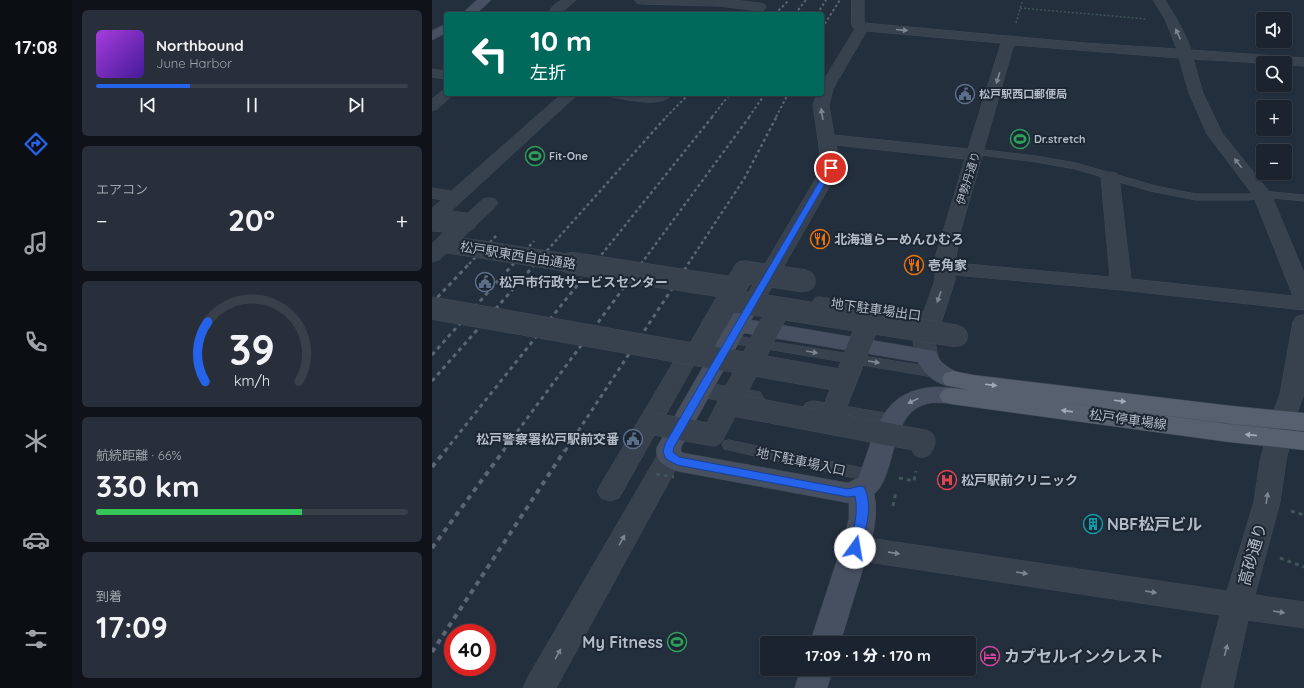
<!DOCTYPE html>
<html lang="ja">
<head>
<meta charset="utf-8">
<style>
	:root { --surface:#1b232e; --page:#282f3a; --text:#f1f3f6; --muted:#a0a4aa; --line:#39404a; --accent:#2563eb }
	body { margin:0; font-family:Quicksand,"Noto Sans JP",sans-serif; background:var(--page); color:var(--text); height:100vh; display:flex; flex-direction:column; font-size:15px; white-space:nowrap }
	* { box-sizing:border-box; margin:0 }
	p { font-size:13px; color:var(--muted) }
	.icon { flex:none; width:22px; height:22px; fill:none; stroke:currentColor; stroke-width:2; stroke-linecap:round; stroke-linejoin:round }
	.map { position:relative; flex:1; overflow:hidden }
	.panel { display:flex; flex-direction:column; gap:10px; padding:10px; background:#0f1319; width:360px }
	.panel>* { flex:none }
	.banner { position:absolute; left:12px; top:12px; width:380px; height:84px; border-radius:4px; box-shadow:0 1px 3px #0004,0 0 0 1px var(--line); background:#00695c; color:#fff; overflow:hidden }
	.tools { position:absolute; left:824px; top:12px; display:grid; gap:8px }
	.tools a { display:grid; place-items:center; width:36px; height:36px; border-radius:4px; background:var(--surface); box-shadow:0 1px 3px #0004,0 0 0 1px var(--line); font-size:20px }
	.speed { position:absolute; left:12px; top:624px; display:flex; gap:8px; font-size:20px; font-weight:700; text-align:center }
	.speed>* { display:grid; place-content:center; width:52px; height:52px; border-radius:50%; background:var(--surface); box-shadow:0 1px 3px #0004,0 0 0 1px var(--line); line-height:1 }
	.speed .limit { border:6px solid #d22; background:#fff; color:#111 }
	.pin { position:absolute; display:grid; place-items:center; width:34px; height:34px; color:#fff; margin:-17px; border:2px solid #fff; border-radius:50%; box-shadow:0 1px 4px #0007 }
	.me { position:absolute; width:44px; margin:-22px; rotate:13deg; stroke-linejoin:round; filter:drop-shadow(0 0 3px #0008) }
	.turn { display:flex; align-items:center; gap:14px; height:84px; padding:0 20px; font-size:18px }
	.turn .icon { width:52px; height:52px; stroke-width:2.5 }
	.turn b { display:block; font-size:28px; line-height:34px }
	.big { font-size:30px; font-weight:800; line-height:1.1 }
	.panel .card { flex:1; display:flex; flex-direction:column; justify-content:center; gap:6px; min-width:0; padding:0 14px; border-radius:6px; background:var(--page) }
	.panel .dial { align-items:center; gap:0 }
	.dial svg { height:104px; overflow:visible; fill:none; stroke:var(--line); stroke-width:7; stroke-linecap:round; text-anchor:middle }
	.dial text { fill:var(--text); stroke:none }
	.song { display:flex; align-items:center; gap:12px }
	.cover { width:48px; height:48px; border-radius:6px; background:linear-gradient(135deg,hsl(280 70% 55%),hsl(260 70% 35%)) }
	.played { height:4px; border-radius:2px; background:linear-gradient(90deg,var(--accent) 30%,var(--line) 30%) }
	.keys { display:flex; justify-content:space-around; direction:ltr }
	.heat { display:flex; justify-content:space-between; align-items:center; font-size:22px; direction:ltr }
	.charge { height:6px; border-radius:3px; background:linear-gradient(90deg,#34c759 66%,var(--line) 0) }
	.trip { position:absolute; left:328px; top:636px; width:216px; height:40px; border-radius:4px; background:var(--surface); box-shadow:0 1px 3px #0004,0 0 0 1px var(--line); font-weight:800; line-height:40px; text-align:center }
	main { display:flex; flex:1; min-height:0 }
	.dock { display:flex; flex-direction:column; width:72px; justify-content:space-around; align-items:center; background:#0b0e12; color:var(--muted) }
	.dock .icon { width:28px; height:28px }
	.dock .selected { color:var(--accent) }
	.dock b { font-size:18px; color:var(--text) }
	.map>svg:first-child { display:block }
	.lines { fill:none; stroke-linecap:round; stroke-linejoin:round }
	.lane-casing { stroke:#414a57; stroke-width:1 }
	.street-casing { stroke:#414a57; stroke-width:1 }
	.secondary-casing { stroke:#414a57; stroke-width:1 }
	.primary-casing { stroke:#414a57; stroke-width:1 }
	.path-far1 { stroke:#3f5557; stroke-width:1.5; stroke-dasharray:2 2; stroke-linecap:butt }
	.path { stroke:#3f5557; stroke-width:3; stroke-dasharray:4 4; stroke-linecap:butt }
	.lane { fill:#38414e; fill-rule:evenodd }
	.street { fill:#38414e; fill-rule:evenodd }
	.secondary { fill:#465061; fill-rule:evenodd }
	.primary { fill:#56606e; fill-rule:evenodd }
	.rail-far3 { stroke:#5a6575; stroke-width:2; stroke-dasharray:2.5 2.5; stroke-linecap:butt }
	.rail-far2 { stroke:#5a6575; stroke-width:2.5; stroke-dasharray:3 3; stroke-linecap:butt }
	.rail-far1 { stroke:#5a6575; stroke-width:3; stroke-dasharray:4 4; stroke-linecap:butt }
	.rail { stroke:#5a6575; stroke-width:4; stroke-dasharray:5 5; stroke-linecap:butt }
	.street-bridge-far1-casing { stroke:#414a57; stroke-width:18; stroke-linecap:butt }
	.street-bridge-casing { stroke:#414a57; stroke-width:23; stroke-linecap:butt }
	.path-bridge { stroke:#3f5557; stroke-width:3; stroke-dasharray:4 4; stroke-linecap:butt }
	.street-bridge-far1 { stroke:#38414e; stroke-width:18 }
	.street-bridge { stroke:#38414e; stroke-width:22 }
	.oneway { fill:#7c8592 }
	.oneway2 { fill:#a1aab7 }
	.oneway3 { fill:#8e96a5 }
	.route { fill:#2563eb; stroke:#184099 }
	.labels { text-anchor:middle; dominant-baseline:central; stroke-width:4; stroke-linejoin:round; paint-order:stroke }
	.far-poi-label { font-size:11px; font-weight:bold; fill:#b4bcc9; stroke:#1d2633; text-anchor:start }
	.far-street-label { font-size:11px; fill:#b4bcc9; stroke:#1d2633 }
	.poi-label { font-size:13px; font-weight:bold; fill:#b4bcc9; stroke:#1d2633; text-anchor:start }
	.street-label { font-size:13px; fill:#b4bcc9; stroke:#1d2633 }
	.near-poi-label { font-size:16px; font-weight:bold; fill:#b4bcc9; stroke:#1d2633; text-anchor:start }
	.near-street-label { font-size:16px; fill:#b4bcc9; stroke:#1d2633 }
</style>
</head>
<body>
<main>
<nav class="dock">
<b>17:08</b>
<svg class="icon selected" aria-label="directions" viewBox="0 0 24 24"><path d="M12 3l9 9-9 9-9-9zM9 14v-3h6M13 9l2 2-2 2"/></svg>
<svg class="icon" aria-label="music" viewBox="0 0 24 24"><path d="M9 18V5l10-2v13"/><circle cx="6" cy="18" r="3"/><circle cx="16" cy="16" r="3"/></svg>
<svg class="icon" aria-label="phone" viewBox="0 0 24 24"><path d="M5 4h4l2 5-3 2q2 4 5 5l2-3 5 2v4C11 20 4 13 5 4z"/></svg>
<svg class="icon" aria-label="climate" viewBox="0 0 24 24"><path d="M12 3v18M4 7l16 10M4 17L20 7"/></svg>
<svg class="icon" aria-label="car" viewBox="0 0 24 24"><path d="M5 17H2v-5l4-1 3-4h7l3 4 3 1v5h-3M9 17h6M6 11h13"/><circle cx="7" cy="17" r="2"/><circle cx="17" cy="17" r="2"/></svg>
<svg class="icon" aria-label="filters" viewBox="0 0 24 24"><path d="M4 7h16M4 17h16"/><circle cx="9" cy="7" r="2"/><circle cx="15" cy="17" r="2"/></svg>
</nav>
<section class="panel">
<div class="card">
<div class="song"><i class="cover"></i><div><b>Northbound</b><p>June Harbor</p></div></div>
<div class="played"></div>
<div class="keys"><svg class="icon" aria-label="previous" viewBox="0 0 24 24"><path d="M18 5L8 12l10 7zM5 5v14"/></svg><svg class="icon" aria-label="pause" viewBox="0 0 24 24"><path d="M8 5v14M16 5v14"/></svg><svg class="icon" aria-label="next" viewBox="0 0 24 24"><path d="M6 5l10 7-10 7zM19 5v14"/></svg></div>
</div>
<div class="card"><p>エアコン</p>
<div class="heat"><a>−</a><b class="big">20°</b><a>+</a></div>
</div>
<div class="card dial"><svg viewBox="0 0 100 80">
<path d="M14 69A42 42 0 1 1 86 69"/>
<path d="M14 69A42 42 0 0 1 16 23" stroke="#2563eb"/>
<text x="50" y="56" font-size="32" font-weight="700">39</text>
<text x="50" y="72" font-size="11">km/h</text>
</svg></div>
<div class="card"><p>航続距離 · 66%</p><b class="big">330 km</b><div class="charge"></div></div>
<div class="card"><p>到着</p><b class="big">17:09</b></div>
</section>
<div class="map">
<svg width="872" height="688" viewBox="0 0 872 688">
	<rect width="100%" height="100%" fill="#242f3e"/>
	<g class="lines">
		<defs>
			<path id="lane" d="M544,149L604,156L644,163L724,186L764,194H818L830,191L872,195V201L830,197L818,200H764L718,191L643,169L604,162L541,154L539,152Z
				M0,225L21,227L27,230L4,252L0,253V244L12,232L0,231Z
				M387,297L500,313L504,314L506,317L504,320L500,321L383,304L381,301L383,298Z
				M298,335L507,368L512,370L514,373L512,376L507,378L293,342L292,339L293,336Z
				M297,440L440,470L445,472L448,476L445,480L440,482L292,449L290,445L292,441Z"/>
			<path id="street" d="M130,0H144L128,14H115L122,5Z
				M203,0H301L328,3L332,4L334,7L332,10L328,11L287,6L209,4L205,3Z
				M420,0H432V23L653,43L745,49L733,19L721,0H733C743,16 753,32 759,50L872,58V66L853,65V63H831L761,59L771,93L790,133L839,194L872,273V310L689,290L523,275V280L503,342L506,356L503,361L495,363L487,361L484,356L481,342L503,280V258L533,159L404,145L408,168L332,301C325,312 320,319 307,316L303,311L313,298L390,168L381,105L385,94H390V83L423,29L420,26ZM435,31L569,43L536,149L402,135L397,105L401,89ZM582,45L747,58L757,93L775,134L821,195L861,296L699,279L687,177L684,173L678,172L672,173L669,177L678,277L523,263L528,233Z
				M0,69L14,71V79L0,77Z
				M14,90V94H22L5,109L0,111V99L10,91Z
				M130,94H146L7,222L0,224V208L10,200L0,198V188L19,191Z
				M178,94H240C231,108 199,100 185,98L180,97Z
				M57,198L63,199L66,203L63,207L7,260L0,262V246L51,199Z
				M872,315V394L863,419L854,461L848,502L823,595L872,602V628L816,620L801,688H769L788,615L423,560L413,556L409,548L413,540L423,536L795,591L822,502L828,461L839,419L848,394L861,322L864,317Z
				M257,347L265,349L268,354L187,498L178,501L169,498L165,491L169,484L249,349Z
				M270,382L328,392L332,398L328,404L320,406L262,396L258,390L262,384Z
				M382,401L459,414L468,417L471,423L468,429L459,432L374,415L370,409L374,403Z
				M238,447L247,449L251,456L124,688H91L96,677L229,449Z"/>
			<path id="secondary" d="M45,0H59L44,14H30Z
				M14,24V33L0,40V31Z
				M314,304L321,306L325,311L319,320L503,351C506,355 507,361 512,364C519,371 528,371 532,379L529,385C511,390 494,377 486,362L312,333L249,447V451L251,453L416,483L426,478C441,444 444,401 485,390C499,386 513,386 527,390L531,396L527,402C515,405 502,400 491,405C457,417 464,477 442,494C448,522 436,551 428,578C421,600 415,621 408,643H378L409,548L417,519V503L245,471C234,467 222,461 225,447L303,311L307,306Z
				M369,669H401L395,688H363Z"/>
			<path id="primary" d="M521,371L541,375L800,406L872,413V431L800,424L612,400L797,424L872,432V450L797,442L519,404L511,402L507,396L511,390L519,388L537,390L513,385L510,379L513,373Z"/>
		</defs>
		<!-- lane casing -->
		<use href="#lane" class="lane-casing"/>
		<!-- street casing -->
		<use href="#street" class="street-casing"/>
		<!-- secondary casing -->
		<use href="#secondary" class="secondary-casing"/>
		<!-- primary casing -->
		<use href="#primary" class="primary-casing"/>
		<!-- path-far1 -->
		<path class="path-far1" d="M588,8L715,19
			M584,23L590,2"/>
		<!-- path -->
		<path class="path" d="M467,478L482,481L484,471
			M461,506L464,491
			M859,511L872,515
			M848,558L872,567"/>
		<!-- lane -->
		<use href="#lane" class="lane"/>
		<!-- street -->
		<use href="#street" class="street"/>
		<!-- secondary -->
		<use href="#secondary" class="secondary"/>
		<!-- primary -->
		<use href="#primary" class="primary"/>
		<!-- rail-far3 -->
		<path class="rail-far3" d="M343,14L357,0
			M363,14L374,0
			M385,14L394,0
			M390,28L408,0
			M234,117L257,94
			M280,117L298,94
			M317,117L333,94
			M344,117L356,94"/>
		<!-- rail-far2 -->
		<path class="rail-far2" d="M37,264L65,235
			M81,264L102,241
			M103,264L235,116
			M162,264L281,116
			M209,264L318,116
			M256,264L312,179L345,116"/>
		<!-- rail-far1 -->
		<path class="rail-far1" d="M0,303L38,263
			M0,355L82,263
			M0,381L104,263
			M13,451L163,263
			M71,451L210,263
			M133,451L257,263"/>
		<!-- rail -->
		<path class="rail" d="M0,467L14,450
			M0,548L72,450
			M0,652L133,450"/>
		<defs>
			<path id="street-bridge-far1" d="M0,217L36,222
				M13,244L144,264"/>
			<path id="street-bridge" d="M138,263L302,288
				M295,300L525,336
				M0,308L413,381
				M264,355L312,272L373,281
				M296,404L492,441L490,447
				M397,422L436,323
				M217,423L281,435L347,308"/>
		</defs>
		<!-- street-bridge-far1 casing -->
		<use href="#street-bridge-far1" class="street-bridge-far1-casing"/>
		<!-- street-bridge casing -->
		<use href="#street-bridge" class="street-bridge-casing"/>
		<!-- path-bridge -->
		<path class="path-bridge" d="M224,474L242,477"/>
		<!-- street-bridge-far1 -->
		<use href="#street-bridge-far1" class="street-bridge-far1"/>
		<!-- street-bridge -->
		<use href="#street-bridge" class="street-bridge"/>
	</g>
	<!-- one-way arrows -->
	<defs><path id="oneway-solid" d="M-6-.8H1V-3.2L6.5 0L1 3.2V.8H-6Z"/></defs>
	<g class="oneway">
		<use href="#oneway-solid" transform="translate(470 30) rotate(5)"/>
		<use href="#oneway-solid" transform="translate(746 34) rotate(-115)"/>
		<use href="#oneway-solid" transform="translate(566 78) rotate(107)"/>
		<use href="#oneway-solid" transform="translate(390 114) rotate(-99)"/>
		<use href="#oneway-solid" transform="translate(806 163) rotate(-128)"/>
		<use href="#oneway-solid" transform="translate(507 297) rotate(109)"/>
		<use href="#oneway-solid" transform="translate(380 352) rotate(10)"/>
		<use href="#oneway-solid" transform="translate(442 362) rotate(9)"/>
		<use href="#oneway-solid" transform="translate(835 498) rotate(-81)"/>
		<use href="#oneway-solid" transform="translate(190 540) rotate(-61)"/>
		<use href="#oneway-solid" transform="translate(462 553) rotate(8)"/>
		<use href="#oneway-solid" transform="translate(590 573) rotate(9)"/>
		<use href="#oneway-solid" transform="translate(719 592) rotate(9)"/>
		<use href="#oneway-solid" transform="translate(847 612) rotate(9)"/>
		<use href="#oneway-solid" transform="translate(794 650) rotate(-76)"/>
		<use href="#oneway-solid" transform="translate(126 654) rotate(-61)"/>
	</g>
	<g class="oneway2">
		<use href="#oneway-solid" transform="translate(559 385) rotate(7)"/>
		<use href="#oneway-solid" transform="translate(688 401) rotate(7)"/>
		<use href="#oneway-solid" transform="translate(635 411) rotate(-172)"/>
		<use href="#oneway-solid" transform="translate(819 435) rotate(-174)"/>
	</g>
	<use class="oneway3" href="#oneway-solid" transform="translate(481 401) rotate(154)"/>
	<!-- route -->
	<path class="route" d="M399,166L402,168C349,261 295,354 242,447L241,452L247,457L416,489L428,486L432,487C442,506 433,530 429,548L427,552L423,553L419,552L417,548C421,531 427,514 423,496L416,497L245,465L234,459L231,452L233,444C286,352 342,260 395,168Z"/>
	<!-- icons -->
	<defs>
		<symbol id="civic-ring" viewBox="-11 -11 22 22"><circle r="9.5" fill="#1d2633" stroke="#5c6f8a" stroke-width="1.5"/><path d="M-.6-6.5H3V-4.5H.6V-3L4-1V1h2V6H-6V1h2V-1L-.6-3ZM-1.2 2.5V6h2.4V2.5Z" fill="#5c6f8a"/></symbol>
		<symbol id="stadium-ring" viewBox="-11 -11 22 22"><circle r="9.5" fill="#1d2633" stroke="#2e9e5b" stroke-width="1.5"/><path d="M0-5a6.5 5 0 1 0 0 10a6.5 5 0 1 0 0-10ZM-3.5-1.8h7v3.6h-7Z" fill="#2e9e5b"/></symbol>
		<symbol id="restaurant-ring" viewBox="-11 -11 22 22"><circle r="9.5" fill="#1d2633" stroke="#e8710a" stroke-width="1.5"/><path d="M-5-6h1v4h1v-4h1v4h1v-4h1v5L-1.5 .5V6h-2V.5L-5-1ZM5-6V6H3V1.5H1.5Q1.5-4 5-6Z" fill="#e8710a"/></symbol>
		<symbol id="hospital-ring" viewBox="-11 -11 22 22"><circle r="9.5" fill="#1d2633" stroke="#e0444e" stroke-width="1.5"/><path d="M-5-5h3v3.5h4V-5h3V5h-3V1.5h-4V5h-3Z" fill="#e0444e"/></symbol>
		<symbol id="building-ring" viewBox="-11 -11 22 22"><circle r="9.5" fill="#1d2633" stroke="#0f9aa8" stroke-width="1.5"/><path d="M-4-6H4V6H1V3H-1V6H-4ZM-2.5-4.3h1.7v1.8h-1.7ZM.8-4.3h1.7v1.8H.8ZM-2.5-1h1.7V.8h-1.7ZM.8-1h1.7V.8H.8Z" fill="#0f9aa8"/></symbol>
		<symbol id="hotel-ring" viewBox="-11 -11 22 22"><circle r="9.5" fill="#1d2633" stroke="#d1479c" stroke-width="1.5"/><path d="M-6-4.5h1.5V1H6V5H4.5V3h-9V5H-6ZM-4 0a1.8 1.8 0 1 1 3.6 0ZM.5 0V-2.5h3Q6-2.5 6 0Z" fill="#d1479c"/></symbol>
	</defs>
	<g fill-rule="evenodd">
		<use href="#civic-ring" x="522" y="83" width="22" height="22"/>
		<use href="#stadium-ring" x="577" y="128" width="22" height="22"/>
		<use href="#stadium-ring" x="92" y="145" width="22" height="22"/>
		<use href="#restaurant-ring" x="377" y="228" width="22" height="22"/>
		<use href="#restaurant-ring" x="471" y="254" width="22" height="22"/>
		<use href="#civic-ring" x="42" y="271" width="22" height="22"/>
		<use href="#civic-ring" x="190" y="428" width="22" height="22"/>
		<use href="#hospital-ring" x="504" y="469" width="22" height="22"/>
		<use href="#building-ring" x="650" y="513" width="22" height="22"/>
		<use href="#stadium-ring" x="234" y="631" width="22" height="22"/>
		<use href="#hotel-ring" x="547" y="645" width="22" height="22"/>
	</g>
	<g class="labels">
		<!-- far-poi labels -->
		<g class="far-poi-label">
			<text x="547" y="94">松戸駅西口郵便局</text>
			<text x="602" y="139">Dr.stretch</text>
			<text x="117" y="156">Fit-One</text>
		</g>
		<!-- far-street labels -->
		<g class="far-street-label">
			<text transform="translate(536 178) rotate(-73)">伊勢丹通り</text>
		</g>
		<!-- poi labels -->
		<g class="poi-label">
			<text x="402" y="239">北海道らーめんひむろ</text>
			<text x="496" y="265">壱角家</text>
			<text x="67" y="282">松戸市行政サービスセンター</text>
			<text x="187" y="439" text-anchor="end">松戸警察署松戸駅前交番</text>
			<text x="529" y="480">松戸駅前クリニック</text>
		</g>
		<!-- street labels -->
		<g class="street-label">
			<text transform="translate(86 255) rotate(9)">松戸駅東西自由通路</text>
			<text transform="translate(444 309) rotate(8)">地下駐車場出口</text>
			<text transform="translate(696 419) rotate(8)">松戸停車場線</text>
			<text transform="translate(369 461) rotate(12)">地下駐車場入口</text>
		</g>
		<!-- near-poi labels -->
		<g class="near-poi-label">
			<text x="675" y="524">NBF松戸ビル</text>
			<text x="231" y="642" text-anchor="end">My Fitness</text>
			<text x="572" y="656">カプセルインクレスト</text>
		</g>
		<!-- near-street labels -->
		<g class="near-street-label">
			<text transform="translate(820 554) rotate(-74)">高砂通り</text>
		</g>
	</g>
</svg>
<div class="tools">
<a><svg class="icon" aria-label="sound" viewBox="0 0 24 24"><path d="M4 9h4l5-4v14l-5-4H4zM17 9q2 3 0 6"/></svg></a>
<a><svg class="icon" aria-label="search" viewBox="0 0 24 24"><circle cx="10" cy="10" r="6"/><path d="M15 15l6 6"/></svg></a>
<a>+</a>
<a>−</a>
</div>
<div class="speed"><div class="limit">40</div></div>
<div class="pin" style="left:399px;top:168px;background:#d93025"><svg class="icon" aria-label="arrive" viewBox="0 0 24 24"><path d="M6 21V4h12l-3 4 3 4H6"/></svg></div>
<svg class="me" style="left:423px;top:548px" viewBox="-20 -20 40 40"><circle r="19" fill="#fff"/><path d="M0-13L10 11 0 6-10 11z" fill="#2563eb"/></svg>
<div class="trip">17:09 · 1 分 · 170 m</div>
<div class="banner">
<div class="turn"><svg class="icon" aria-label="left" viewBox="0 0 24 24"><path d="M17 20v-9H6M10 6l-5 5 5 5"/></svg><div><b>10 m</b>左折</div></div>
</div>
</div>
</main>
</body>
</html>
